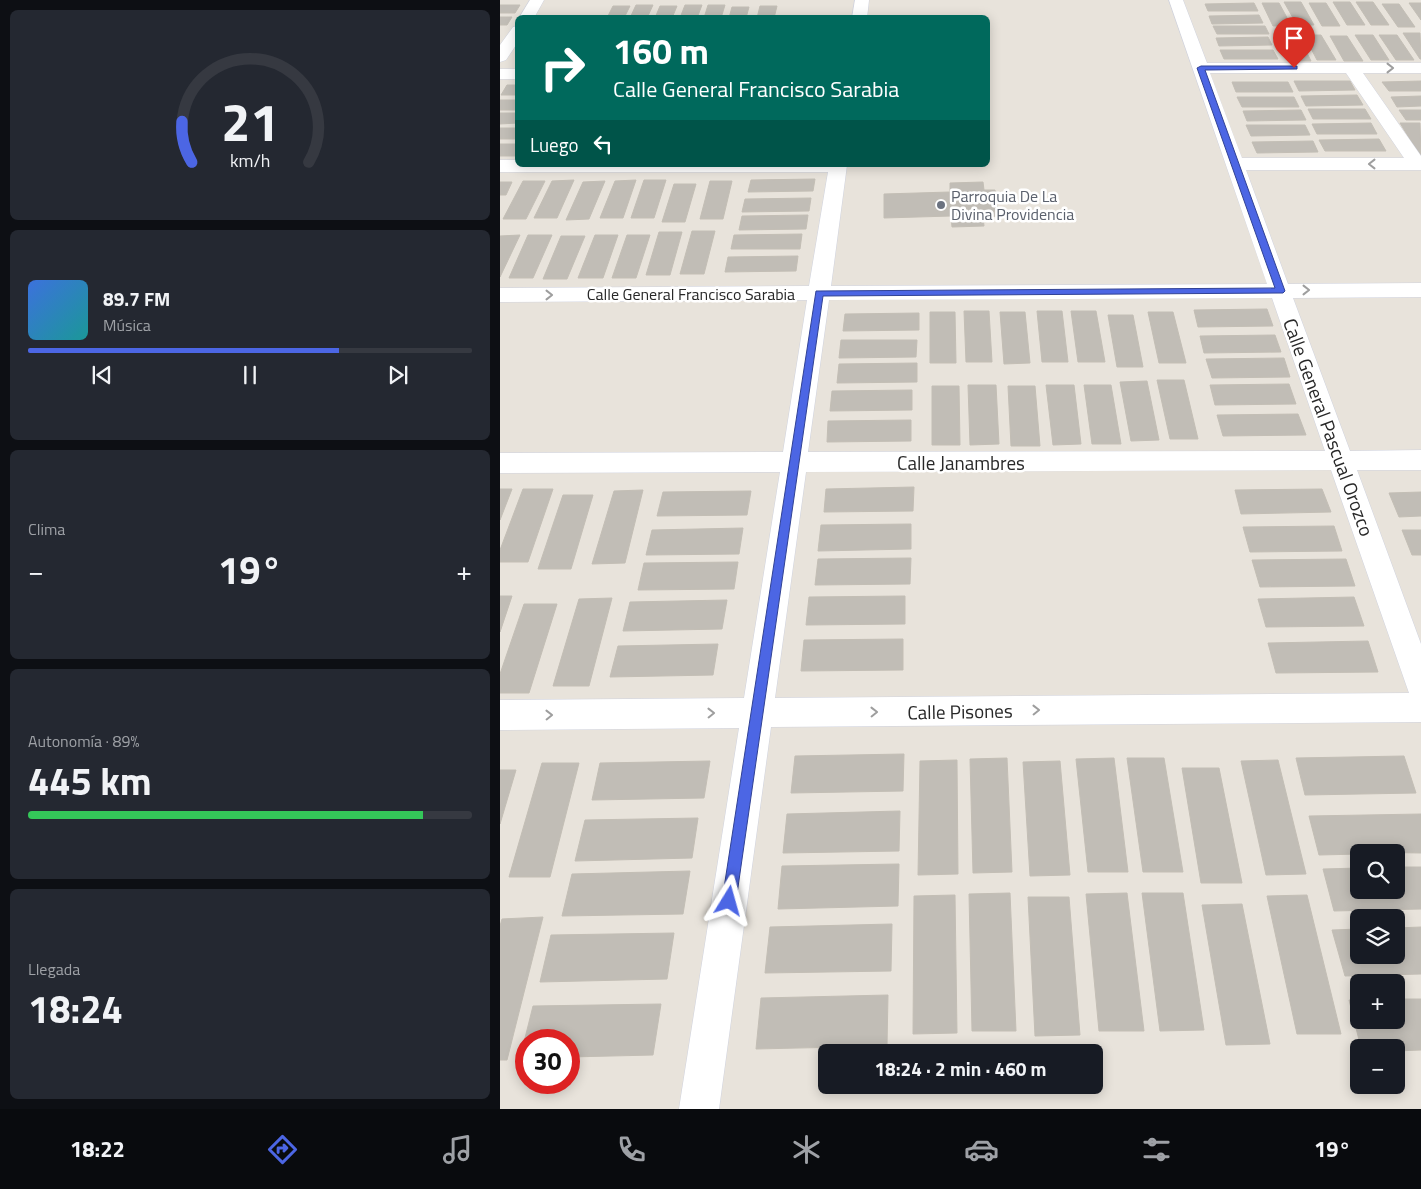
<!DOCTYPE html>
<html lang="es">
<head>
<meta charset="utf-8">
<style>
	:root { --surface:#171b24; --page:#242831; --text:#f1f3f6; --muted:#9ea1a6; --line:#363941; --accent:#4c66e4 }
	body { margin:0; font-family:"Titillium Web",sans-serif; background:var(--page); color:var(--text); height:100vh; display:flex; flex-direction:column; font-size:19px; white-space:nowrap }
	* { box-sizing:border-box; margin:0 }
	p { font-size:16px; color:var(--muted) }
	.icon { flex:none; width:28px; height:28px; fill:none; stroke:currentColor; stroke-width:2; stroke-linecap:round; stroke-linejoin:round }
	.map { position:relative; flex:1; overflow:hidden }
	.details { display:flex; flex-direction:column; gap:10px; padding:10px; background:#0d0f14; width:500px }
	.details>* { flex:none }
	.guide { position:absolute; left:15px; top:15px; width:475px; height:152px; border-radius:8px; box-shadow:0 2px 12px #0003; background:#00695c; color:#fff; overflow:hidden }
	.buttons { position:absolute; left:850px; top:844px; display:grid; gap:10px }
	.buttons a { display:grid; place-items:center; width:55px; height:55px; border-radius:8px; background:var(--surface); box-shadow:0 2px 12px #0003; font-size:25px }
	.speed { position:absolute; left:15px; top:1029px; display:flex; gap:10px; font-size:25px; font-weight:700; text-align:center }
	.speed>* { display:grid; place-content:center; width:65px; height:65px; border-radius:50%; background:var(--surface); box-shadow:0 2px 12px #0003; line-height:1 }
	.speed .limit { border:8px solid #d22; background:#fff; color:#111 }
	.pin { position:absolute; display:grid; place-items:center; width:42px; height:42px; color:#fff; margin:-51px -21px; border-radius:50% 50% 50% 0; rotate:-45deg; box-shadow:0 0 5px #0007 }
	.pin .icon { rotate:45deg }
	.me { position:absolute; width:55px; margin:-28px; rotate:8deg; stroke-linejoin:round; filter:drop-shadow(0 0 4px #0008) }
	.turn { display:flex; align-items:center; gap:18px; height:105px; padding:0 15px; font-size:22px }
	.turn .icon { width:65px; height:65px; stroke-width:2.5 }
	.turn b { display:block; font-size:35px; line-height:42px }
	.then { display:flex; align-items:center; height:48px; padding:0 15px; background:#0003; gap:10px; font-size:19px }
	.big { font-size:38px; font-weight:700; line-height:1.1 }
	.details .card { flex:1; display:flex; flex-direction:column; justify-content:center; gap:8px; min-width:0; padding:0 18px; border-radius:8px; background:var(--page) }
	.details .dial { align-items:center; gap:0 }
	.dial svg { height:130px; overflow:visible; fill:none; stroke:var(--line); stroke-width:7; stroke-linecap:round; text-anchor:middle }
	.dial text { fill:var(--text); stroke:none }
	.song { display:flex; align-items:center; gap:15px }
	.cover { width:60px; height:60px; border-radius:8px; background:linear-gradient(135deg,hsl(220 70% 55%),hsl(180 70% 35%)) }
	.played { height:5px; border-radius:2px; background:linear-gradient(90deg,var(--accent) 70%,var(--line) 70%) }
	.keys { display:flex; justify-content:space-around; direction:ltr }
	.heat { display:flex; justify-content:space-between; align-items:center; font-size:28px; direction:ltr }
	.charge { height:8px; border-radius:4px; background:linear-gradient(90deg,#34c759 89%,var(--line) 0) }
	.trip { position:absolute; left:318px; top:1044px; width:285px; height:50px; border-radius:8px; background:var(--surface); box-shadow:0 2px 12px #0003; font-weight:700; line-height:50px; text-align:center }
	.tabs { display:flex; height:80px; justify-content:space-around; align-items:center; background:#090b0e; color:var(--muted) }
	.tabs .icon { width:35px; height:35px }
	.tabs .active { color:var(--accent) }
	.tabs b { font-size:22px; color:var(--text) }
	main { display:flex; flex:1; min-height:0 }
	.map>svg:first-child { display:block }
	.building { fill:#c1bdb6; stroke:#c3beb5 }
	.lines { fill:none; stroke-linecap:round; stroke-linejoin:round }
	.street-casing { stroke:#d0d3df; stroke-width:1 }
	.street { fill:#fff; fill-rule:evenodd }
	.oneway { stroke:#9e9e9e }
	.route { fill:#4c66e4; stroke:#314294 }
	.worship-dot { fill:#6b7280; stroke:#fff; stroke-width:2 }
	.labels { text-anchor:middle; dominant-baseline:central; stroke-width:5; stroke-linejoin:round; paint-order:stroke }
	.far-worship-label { font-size:16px; fill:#5b616d; stroke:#fff; text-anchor:start }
	.far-street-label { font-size:16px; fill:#282828; stroke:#fff }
	.street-label { font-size:19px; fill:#282828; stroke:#fff }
</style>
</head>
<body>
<main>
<section class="details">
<div class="card dial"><svg viewBox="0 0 100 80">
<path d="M14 69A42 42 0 1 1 86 69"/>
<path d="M14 69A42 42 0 0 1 8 44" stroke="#4c66e4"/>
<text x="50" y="56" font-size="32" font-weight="700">21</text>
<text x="50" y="72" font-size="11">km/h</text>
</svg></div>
<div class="card">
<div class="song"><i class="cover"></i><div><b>89.7 FM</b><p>Música</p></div></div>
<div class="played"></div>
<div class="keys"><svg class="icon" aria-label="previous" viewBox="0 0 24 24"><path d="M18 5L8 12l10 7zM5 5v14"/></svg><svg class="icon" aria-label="pause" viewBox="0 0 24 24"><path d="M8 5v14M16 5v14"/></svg><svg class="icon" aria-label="next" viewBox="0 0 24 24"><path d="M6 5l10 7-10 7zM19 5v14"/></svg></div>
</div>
<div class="card"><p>Clima</p>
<div class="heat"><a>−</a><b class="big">19°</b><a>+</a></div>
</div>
<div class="card"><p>Autonomía · 89%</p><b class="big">445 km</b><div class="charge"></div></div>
<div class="card"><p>Llegada</p><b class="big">18:24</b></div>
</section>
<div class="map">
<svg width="921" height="1109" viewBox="0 0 921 1109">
	<rect width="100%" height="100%" fill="#e8e3db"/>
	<!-- building -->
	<path class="building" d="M784,2H801L814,25H797Z
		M833,2H850L865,25H847Z
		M856,2H873L889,25H871Z
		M754,3L758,11H708L705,4Z
		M762,3H779L791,25L773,26Z
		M809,3H826L840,26H822Z
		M909,3H921V20Z
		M882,4H899L915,27H898Z
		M0,5H20L15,13H0Z
		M136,5H153L147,18H130Z
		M185,5H202L197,18H180Z
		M208,5H225L221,18H204Z
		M113,6H130L124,18H107Z
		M160,6H177L172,18H155Z
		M260,6H277L274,18H257Z
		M232,7H249L246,18H229Z
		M759,15L763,23L712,24L709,16Z
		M0,17H12L7,25H0Z
		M713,26H765L769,34H717Z
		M903,33H920L921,59H920Z
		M780,35H798L811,61H793Z
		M804,35H821L836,60H817Z
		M855,35H873L889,60H871Z
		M879,35H897L914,60H896Z
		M830,36H847L863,61H844Z
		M768,37L772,45L719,46L716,38Z
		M720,50H773L778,59H724Z
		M794,81H850L855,90L799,91Z
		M921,81V91H889L882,82Z
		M732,82H788L793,92H736Z
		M7,85H18V95H1Z
		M857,95L863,105L806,106L801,96Z
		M921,96V106L897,107L891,97Z
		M737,97H794L799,107H742Z
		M0,100H18V110H0Z
		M808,109H865L871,119H813Z
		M801,110L806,120L747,121L743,111Z
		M899,110H921V120H906Z
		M0,113H18V123L0,124Z
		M871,123L877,134H817L812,124Z
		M900,123H920L921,156H920Z
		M746,125H805L810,135L751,136Z
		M0,128H18V139H0Z
		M879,139L886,151H825L819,140Z
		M813,141L818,152L757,153L752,142Z
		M0,144H18V156H0Z
		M315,179L313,191L248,192L251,180Z
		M74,180L57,218H34L52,181Z
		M136,180L123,218H100L115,181Z
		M144,180H166L154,218H131Z
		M23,181H45L26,219H3Z
		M105,181L89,219L66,220L83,182Z
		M210,181H232L223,219H200Z
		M0,182H12L6,195H0Z
		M483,182L484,190H495L499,216L483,217L484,226L452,227L451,216L384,218V194L450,192V183Z
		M174,184H196L185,222H162Z
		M311,198L309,211L242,212L245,199Z
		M308,215L306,229L239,230L242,216Z
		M192,231H215L204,274H180Z
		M159,232H182L170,275H146Z
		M302,234L300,249H231L234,235Z
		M20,235L0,277V236Z
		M28,235H52L33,278H9Z
		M95,235H118L103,278H78Z
		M127,235H150L136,278H112Z
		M61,236H85L67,279H43Z
		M298,256L296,271L225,272L228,257Z
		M767,309L773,326L698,327L694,310Z
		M464,311H489L492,362H466Z
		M537,311H562L568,362H542Z
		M571,311H596L605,362H578Z
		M430,312H455L456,363H430Z
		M500,312H525L530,363L504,364Z
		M648,312H673L686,363H659Z
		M419,313V330L343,331L345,314Z
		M608,315H633L643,367H617Z
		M775,335L781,352L704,353L700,336Z
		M341,340H417L416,357L339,358Z
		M784,358L790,377L712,378L706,359Z
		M417,363V382L337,383L339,364Z
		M657,380H684L698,439H670Z
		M647,381L659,440L631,441L620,382Z
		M789,384L796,404L715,405L710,385Z
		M468,385H496L499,444L470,445Z
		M546,385H574L581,444L553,445Z
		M584,385H611L621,444H592Z
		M432,386H459L460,445H432Z
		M508,386H535L540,446H511Z
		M412,390V410L330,411L332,391Z
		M798,414L806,435L723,436L717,415Z
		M411,420V441L327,442L328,421Z
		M414,487L413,511L324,512L326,489Z
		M0,489H12L0,520Z
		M23,489H53L28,562H0V550Z
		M822,489L831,512L741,514L735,490Z
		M143,490L125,563L92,564L114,491Z
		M251,491L247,515L157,516L163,492Z
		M921,492V516L899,517L889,493Z
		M63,495H93L71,569H38Z
		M411,524V549L318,551L321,525Z
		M834,526L842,551L750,552L743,527Z
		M243,528L239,554L146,555L152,530Z
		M902,530H921V555H912Z
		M411,558L410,584L315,585L318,559Z
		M846,559L855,586L760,587L752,560Z
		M238,562L234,589L138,590L144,563Z
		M0,596H12L0,632Z
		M405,596V624L306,625L309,597Z
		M854,597L864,626L766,627L758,599Z
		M112,598L89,686H53L79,599Z
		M227,600L222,629L123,631L130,602Z
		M24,604H57L29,693H0V674Z
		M403,639V670L301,671L304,640Z
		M868,641L878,672L776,673L768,643Z
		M218,644L213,675L110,677L118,646Z
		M404,754L403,791L291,793L295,756Z
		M904,756L916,793L805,795L796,758Z
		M507,758L512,872L473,873L470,759Z
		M614,758L628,872H588L576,759Z
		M627,758H664L683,872H643Z
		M457,760L458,874L418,875L420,761Z
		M778,760L806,874L766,875L741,761Z
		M210,761L204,798L92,800L100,763Z
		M560,761L570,875L530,876L523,762Z
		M42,763H79L50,877H9Z
		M682,768H719L742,883H701Z
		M0,770H16L0,824Z
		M400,811L399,851L283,853L287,814Z
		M921,814V853L859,852V854L819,855L809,816Z
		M198,818L192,858L75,861L85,820Z
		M399,864L398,906L278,909L282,866Z
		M896,867H921V909L834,911L823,869L859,868V890H896Z
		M190,871L183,914L62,916L72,874Z
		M510,893L516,1031H472L469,894Z
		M627,893L644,1031H599L586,894Z
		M642,893H683L704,1030L660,1031Z
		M455,895L457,1033L413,1034L414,896Z
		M807,895L841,1034H797L767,896Z
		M528,897H569L580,1035L535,1036Z
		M742,904L770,1044L726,1045L702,905Z
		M43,917L7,1060H0V926L2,919Z
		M392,924L391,971L265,973L270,927Z
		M921,927V974L845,976L832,930L859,929V955H896V928Z
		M174,933L167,979L40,982L51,935Z
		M388,995L387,1046L256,1049L261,998Z
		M896,999H921V1050L896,1051V1048H861L849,1000H859V1020H896Z
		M161,1004L153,1055L69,1057V1040H26V1058H20L33,1006Z"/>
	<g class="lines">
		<defs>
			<path id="street" d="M30,0H44L34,18H19Z
				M355,0H369L367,18H352Z
				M669,0H683L707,63H921V73H863L921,156V170H746L788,284L921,283V297L793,298L850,451L921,450V470H857L921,644V722L271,727L219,1109H179L239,728L0,730V700L244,698L280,472L0,473V453L283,452L307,300L0,302V288L309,286L328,172H0V160H18V165H347L331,286L767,284ZM710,73H846L904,158H742ZM772,298L825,451L308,452L329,300ZM831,470L909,693L275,698L306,472Z
				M18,26V42L6,60L0,62V45L13,27Z
				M0,69H18V79H0Z"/>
		</defs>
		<!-- street casing -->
		<use href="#street" class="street-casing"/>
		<!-- street -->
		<use href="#street" class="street"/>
	</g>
	<!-- one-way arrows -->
	<defs><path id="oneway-chevron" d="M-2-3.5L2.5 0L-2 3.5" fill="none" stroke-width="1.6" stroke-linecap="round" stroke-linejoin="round" transform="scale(1.25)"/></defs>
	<g class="oneway">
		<use href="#oneway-chevron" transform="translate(890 68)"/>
		<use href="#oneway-chevron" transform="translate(872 164) rotate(180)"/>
		<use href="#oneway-chevron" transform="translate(806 290)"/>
		<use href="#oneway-chevron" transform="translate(49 295)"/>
		<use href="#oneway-chevron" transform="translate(536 710) rotate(-1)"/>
		<use href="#oneway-chevron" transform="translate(374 712) rotate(-1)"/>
		<use href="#oneway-chevron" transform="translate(211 713) rotate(-1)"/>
		<use href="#oneway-chevron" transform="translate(49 715) rotate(-1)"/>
	</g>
	<!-- route -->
	<path class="route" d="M794,66H797V69L705,70L785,291L783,293L323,296L236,901L234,907L229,909L224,907L222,901L316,291L775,288L697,68L701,66Z"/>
	<!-- markers -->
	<circle class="worship-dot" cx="441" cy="205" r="5"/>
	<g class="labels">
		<!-- far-worship labels -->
		<g class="far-worship-label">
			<text x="451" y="196">Parroquia De La<tspan x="451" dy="18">Divina Providencia</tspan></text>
		</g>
		<!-- far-street labels -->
		<g class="far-street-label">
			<text x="191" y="294">Calle General Francisco Sarabia</text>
		</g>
		<!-- street labels -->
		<g class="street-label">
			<text transform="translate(829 427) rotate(70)">Calle General Pascual Orozco</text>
			<text x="461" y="462">Calle Janambres</text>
			<text transform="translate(460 711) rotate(-1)">Calle Pisones</text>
		</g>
	</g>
</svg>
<div class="buttons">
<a><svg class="icon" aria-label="search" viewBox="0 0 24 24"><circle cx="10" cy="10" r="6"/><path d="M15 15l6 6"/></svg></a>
<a><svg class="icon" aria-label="layers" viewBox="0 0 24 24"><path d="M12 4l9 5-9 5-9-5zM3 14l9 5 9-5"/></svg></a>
<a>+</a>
<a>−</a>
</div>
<div class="speed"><div class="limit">30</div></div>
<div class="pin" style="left:794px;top:68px;background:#d93025"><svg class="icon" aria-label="arrive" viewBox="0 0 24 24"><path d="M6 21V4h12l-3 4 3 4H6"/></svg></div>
<svg class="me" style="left:229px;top:901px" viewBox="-20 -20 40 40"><path d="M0-17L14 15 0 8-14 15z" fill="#4c66e4" stroke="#fff" stroke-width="4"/></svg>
<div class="trip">18:24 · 2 min · 460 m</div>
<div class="guide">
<div class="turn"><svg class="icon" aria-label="right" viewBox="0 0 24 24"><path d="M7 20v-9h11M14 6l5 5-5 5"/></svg><div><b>160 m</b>Calle General Francisco Sarabia</div></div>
<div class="then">Luego<svg class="icon" aria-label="left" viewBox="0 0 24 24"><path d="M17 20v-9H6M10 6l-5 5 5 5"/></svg></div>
</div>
</div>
</main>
<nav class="tabs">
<b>18:22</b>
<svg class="icon active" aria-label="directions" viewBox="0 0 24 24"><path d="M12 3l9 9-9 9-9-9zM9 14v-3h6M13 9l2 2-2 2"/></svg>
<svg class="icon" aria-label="music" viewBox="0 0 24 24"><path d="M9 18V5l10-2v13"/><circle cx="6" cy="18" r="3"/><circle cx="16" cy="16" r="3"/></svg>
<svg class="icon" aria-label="phone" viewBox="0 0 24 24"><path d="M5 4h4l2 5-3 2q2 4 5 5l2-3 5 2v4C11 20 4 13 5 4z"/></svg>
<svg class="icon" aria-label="climate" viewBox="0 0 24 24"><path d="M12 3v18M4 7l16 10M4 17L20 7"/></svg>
<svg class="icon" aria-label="car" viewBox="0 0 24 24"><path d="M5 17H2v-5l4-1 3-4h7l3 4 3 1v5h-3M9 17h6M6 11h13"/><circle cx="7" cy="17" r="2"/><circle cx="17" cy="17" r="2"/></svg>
<svg class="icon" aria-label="filters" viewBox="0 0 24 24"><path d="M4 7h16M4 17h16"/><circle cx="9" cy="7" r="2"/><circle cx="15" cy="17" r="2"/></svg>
<b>19°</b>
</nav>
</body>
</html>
